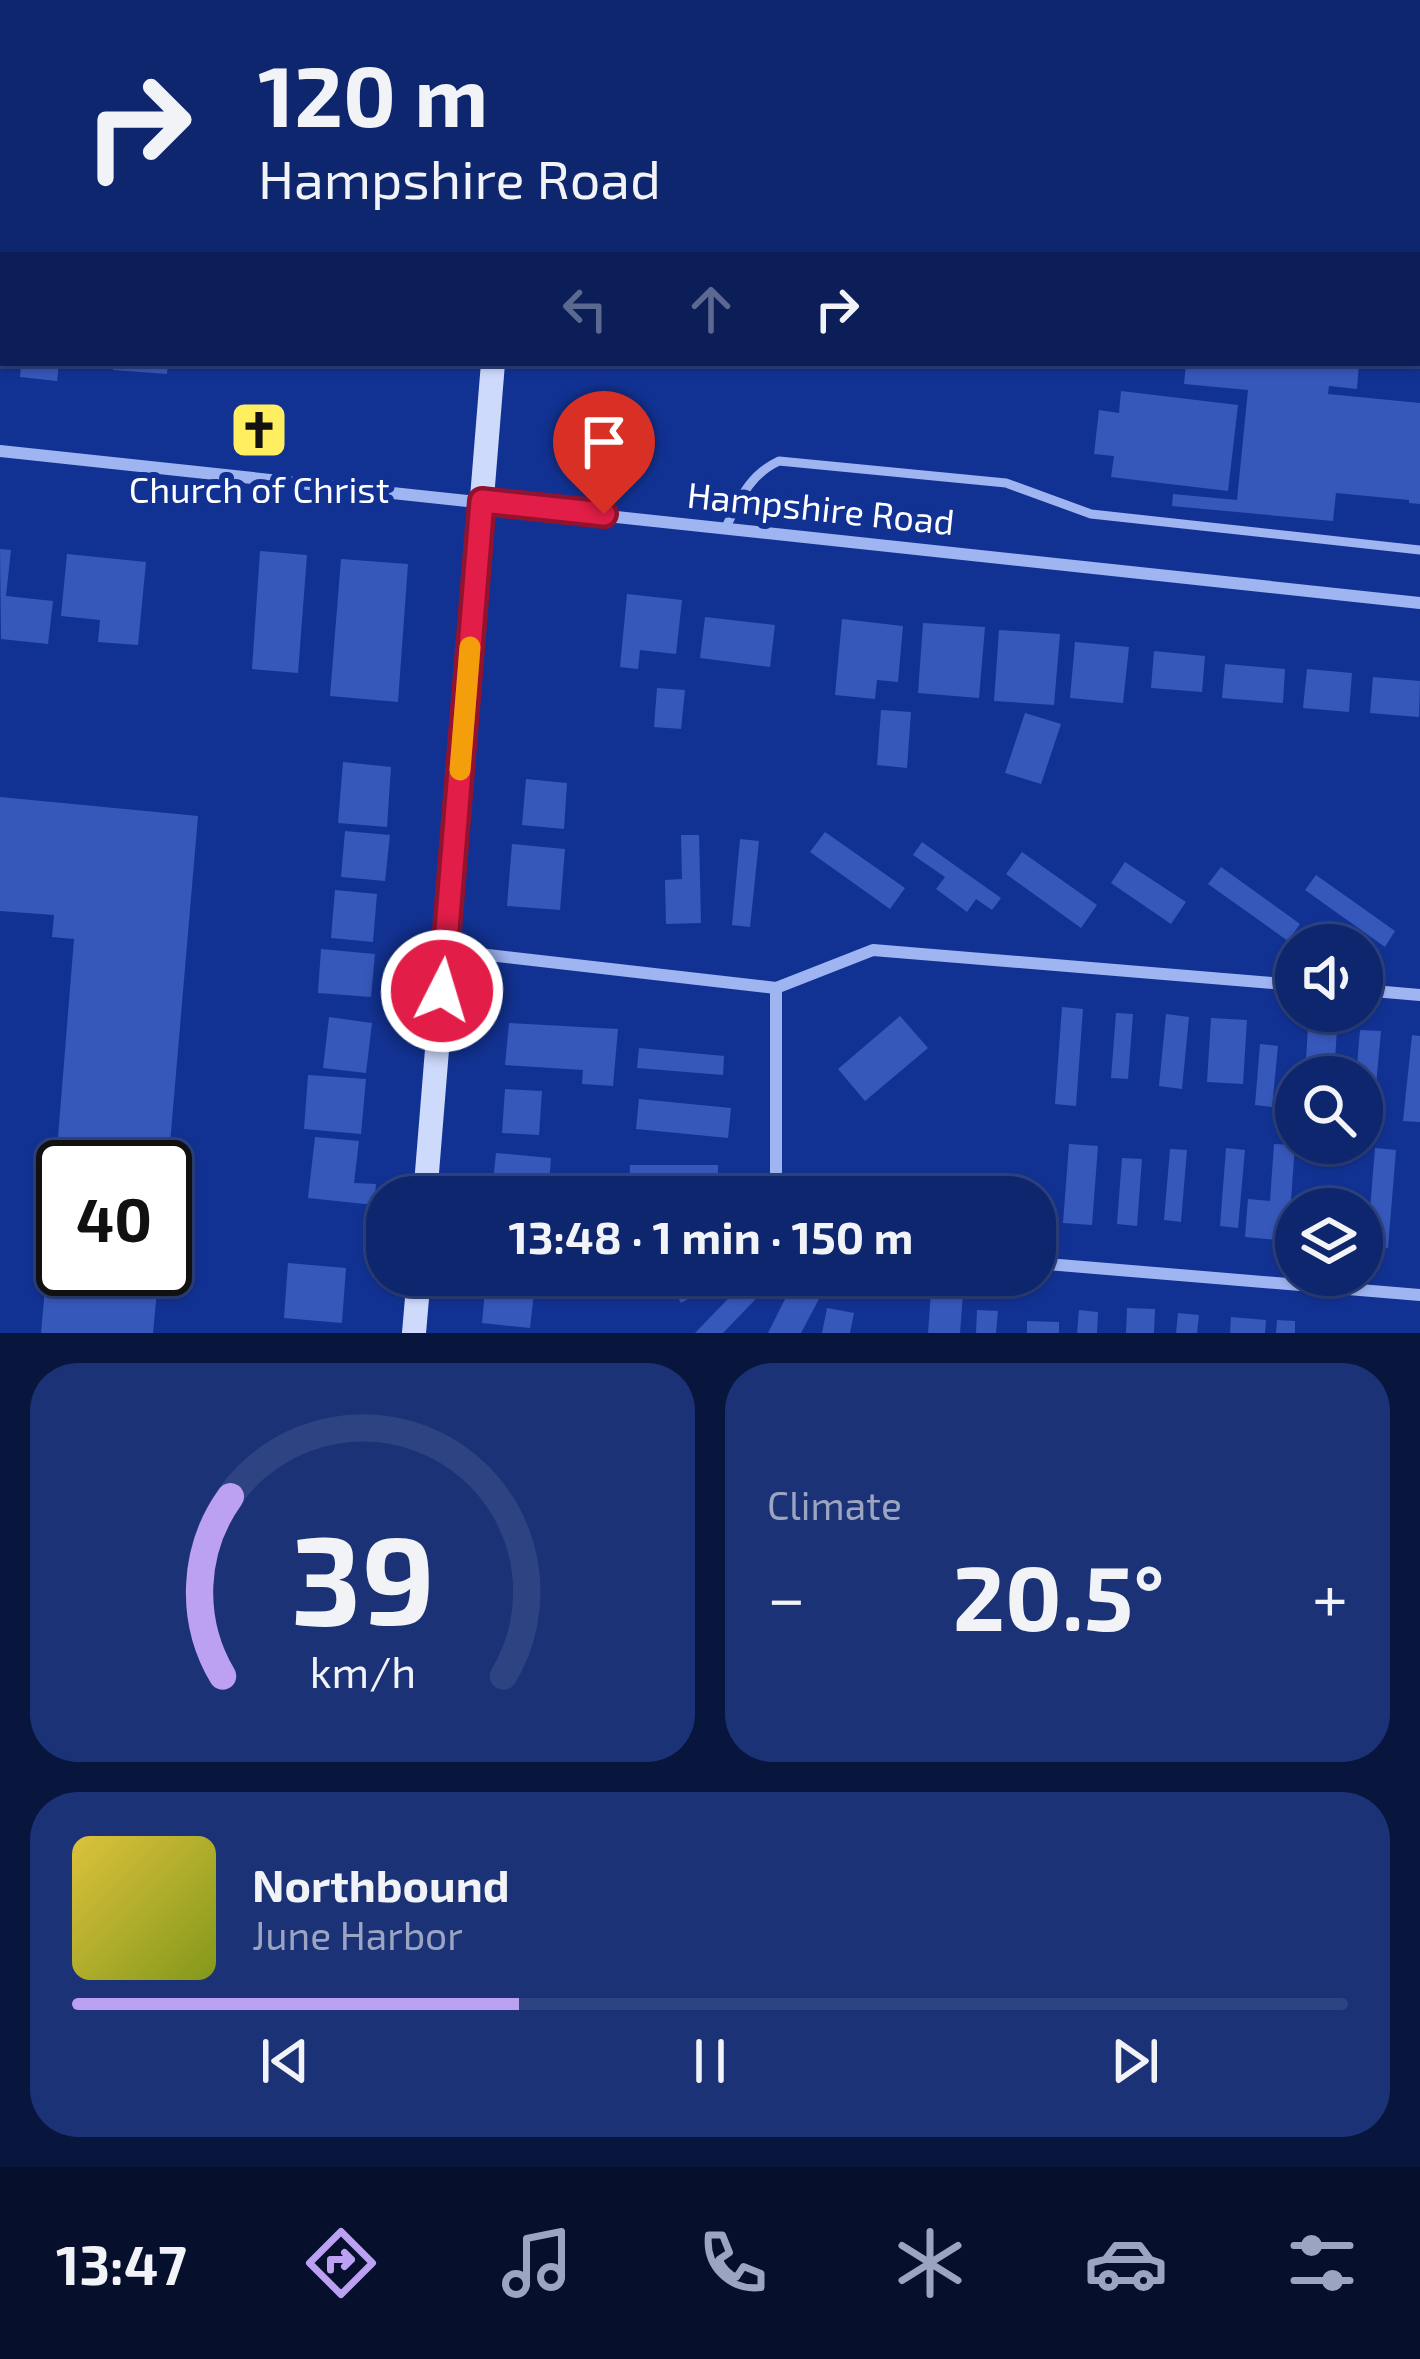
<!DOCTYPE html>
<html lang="en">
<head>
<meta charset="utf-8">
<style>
	:root { --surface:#0e266e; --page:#1c3276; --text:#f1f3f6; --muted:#9ba5c2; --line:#2e4381; --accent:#bca0f2 }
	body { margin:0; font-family:"Exo 2",sans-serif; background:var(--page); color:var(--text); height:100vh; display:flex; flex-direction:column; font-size:45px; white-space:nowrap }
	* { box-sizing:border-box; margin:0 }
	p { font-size:39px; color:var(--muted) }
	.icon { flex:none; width:66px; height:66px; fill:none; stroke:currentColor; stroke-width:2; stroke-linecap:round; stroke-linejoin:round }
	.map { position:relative; height:1333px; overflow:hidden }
	.details { display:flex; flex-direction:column; gap:30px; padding:30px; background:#08153c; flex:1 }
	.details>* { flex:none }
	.guide { position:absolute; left:0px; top:0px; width:1422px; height:366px; box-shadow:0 3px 9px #0004,0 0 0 3px var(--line); background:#0e266e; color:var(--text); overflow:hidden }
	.tools { position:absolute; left:1275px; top:924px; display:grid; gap:24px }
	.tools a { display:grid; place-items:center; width:108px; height:108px; border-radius:50%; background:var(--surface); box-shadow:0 3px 9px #0004,0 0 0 3px var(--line); font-size:60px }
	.speed { position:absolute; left:36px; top:1140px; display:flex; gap:24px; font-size:60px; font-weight:700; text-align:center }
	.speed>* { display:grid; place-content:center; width:156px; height:156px; border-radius:50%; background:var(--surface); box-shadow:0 3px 9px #0004,0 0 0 3px var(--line); line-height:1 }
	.speed .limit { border:6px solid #111; border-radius:18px; background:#fff; color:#111 }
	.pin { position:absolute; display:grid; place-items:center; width:102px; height:102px; color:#fff; margin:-123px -51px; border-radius:50% 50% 50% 0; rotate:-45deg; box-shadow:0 0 12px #0007 }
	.pin .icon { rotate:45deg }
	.me { position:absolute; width:132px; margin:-66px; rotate:5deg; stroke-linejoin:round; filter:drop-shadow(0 0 9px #0008) }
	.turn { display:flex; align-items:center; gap:42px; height:252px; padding:0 60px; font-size:54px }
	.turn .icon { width:156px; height:156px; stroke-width:2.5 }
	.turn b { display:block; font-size:84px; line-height:102px }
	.lanes { display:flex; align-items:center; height:114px; padding:0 60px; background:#0003; justify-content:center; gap:60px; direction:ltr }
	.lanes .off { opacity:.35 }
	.big { font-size:90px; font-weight:700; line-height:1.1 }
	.details .card { flex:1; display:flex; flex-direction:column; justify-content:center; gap:18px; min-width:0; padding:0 42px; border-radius:48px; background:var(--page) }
	.details .dial { align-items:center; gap:0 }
	.dial svg { height:312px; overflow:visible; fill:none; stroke:var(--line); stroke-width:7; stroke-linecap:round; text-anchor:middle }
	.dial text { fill:var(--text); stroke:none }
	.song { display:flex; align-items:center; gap:36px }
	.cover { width:144px; height:144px; border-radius:18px; background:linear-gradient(135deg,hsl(50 70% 55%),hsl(70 70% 35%)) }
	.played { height:12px; border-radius:6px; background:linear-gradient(90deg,var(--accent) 35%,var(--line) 35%) }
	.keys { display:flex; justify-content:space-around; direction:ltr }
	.heat { display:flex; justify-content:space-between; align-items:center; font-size:66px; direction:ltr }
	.details .tiles { flex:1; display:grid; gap:30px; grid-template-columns:1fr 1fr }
	.card:last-child { grid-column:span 2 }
	.trip { position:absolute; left:366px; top:1176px; width:690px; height:120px; border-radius:48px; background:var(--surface); box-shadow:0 3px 9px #0004,0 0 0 3px var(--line); font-weight:700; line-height:120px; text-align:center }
	.tabs { display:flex; height:192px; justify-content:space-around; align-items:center; background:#060f2c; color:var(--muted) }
	.tabs .icon { width:84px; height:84px }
	.tabs .on { color:var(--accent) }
	.tabs b { font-size:54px; color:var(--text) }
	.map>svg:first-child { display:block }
	.building { fill:#3658ba }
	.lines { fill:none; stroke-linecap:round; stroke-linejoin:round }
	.lane { stroke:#9fb5f2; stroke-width:9 }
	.street { stroke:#9fb5f2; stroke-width:12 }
	.secondary { stroke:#cedafc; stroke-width:24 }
	.route-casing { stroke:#92132f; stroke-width:30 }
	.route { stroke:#e11d48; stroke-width:21 }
	.slow { stroke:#f59e0b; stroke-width:21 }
	.labels { text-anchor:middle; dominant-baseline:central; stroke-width:12; stroke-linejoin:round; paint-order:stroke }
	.poi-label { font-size:36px; fill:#fff; stroke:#123293 }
	.street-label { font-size:36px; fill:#fff; stroke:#123293 }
</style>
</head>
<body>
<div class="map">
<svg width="1420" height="1333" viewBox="0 0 1420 1333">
	<rect width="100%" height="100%" fill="#123293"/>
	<!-- building -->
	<path class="building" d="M21,363H59L57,381L20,377Z
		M113,363H168L167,374L113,370Z
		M1186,363H1359L1357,389L1329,386L1328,394L1420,403V504L1409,503V500L1336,493L1333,521L1172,506L1173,494L1237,500L1248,390L1184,384Z
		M1121,391L1238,405L1228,491L1111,477L1114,456L1094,454L1099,410L1119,413Z
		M0,549L11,550L6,596L53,601L48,644L1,639Z
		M260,551L307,555L298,673L252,669Z
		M67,554L146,562L138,645L98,642L100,620L61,616Z
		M341,559L408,564L398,702L330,696Z
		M627,594L682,600L676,654L640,650L638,669L620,667Z
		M705,617L775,625L770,667L700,658Z
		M842,619L903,626L898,682L877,680L875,699L835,695Z
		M923,623L985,627L979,698L918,693Z
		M999,630L1060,634L1054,705L994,701Z
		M1075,642L1129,647L1123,703L1070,698Z
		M1154,651L1205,656L1202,692L1151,688Z
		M1225,664L1285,669L1283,703L1222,698Z
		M1307,669L1352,673L1349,712L1303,708Z
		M1373,677L1420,681L1419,717L1370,713Z
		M657,688L685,690L681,729L654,727Z
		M881,710L911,712L907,768L877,765Z
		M1025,713L1061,724L1041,784L1005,773Z
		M343,762L391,767L387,827L338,823Z
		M526,779L567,783L564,829L522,825Z
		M0,797L198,816L168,1167H63V1269H159L153,1333H41L48,1255L34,1253L41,1186L54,1187L74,939L52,937L54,915L0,911Z
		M345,831L390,835L385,881L341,877Z
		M825,832L905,888L890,909L810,852Z
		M681,835H699L701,923L666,924L665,880L682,879Z
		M740,839L759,841L750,927L732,925Z
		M922,842L1001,898L992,910L976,899L967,912L936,889L945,877L913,855Z
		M512,844L565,849L560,910L507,906Z
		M1022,852L1097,905L1081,928L1006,874Z
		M1125,862L1186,902L1171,924L1111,883Z
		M1221,867L1300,924L1288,941L1208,884Z
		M1316,875L1395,931L1385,947L1305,890Z
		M335,890L377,894L373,942L331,938Z
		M321,949L375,954L371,997L318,993Z
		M1062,1007L1083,1009L1076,1106L1055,1104Z
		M1116,1013L1133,1014L1128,1079L1111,1078Z
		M1166,1014L1189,1017L1182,1089L1159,1086Z
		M900,1016L928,1048L865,1101L838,1069Z
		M329,1017L372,1023L366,1073L323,1068Z
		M1211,1018L1247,1020L1243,1084L1207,1082Z
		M509,1023L618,1029L613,1086L582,1084L583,1070L505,1065Z
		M1308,1026L1337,1028L1334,1077H1305Z
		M1360,1030L1381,1031L1372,1129H1362V1077H1356Z
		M1412,1035L1420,1036V1122L1403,1121Z
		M1260,1044L1278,1046L1272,1107L1255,1105Z
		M639,1048L724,1056L723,1075L637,1068Z
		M308,1075L366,1079L361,1134L304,1129Z
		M505,1089L542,1091L539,1135L502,1133Z
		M639,1099L731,1108L728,1138L636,1129Z
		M315,1137L359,1141L354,1183L376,1184L374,1205L308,1198Z
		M1069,1144L1098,1146L1092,1225L1063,1223Z
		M1274,1144L1295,1145L1288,1241L1245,1237L1248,1199L1270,1201Z
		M1226,1148L1245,1150L1238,1228L1220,1226Z
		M1375,1148L1396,1150L1388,1248L1367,1247Z
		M1170,1149L1187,1150L1181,1222L1164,1220Z
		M496,1153L551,1158L548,1197L492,1192Z
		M1122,1158L1142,1159L1137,1226L1117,1224Z
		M630,1165H718V1195H629Z
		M288,1263L346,1268L342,1323L284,1318Z
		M667,1275H731L681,1303L673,1289L657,1299L648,1285Z
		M751,1275L776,1278L723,1333H695Z
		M486,1279L535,1283L530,1328L482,1323Z
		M792,1285L819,1299L801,1333H768Z
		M931,1291L963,1294L960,1333H928Z
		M827,1308L854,1313L850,1333H822Z
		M1127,1308L1155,1309L1154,1333H1126Z
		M977,1310L998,1311L996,1333H976Z
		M1079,1310L1098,1312L1097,1333H1077Z
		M1178,1313L1199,1315L1197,1333H1176Z
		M1231,1317L1266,1320L1265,1333H1230Z
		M1277,1320L1295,1321V1333H1276Z
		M1027,1321L1059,1322V1333H1027Z"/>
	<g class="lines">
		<!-- lane -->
		<path class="lane" d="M726,527C740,499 749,475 779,461L1006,483L1091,514L1420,550"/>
		<!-- street -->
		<path class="street" d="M584,0L612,3
			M1419,91H1420
			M0,451L1420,603
			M445,950L776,988L873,950L1296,985
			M776,988V1189L781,1197
			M1362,990L1420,995
			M1035,1263L1420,1295"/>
		<!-- secondary -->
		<path class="secondary" d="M524,3V0
			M425,1197L493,363
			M414,1333L419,1275"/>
	</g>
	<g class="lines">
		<defs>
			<path id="route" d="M442,991L482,501L604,514"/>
		</defs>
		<!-- route casing -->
		<use href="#route" class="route-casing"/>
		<!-- route -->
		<use href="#route" class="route"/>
		<!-- slow -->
		<path class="slow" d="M460,770L470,647"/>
	</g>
	<!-- icons -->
	<defs>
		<symbol id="church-square" viewBox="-11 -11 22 22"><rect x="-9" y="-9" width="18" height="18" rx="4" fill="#ffef60" stroke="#123293"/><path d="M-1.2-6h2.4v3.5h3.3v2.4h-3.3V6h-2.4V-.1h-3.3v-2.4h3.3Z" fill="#111"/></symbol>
	</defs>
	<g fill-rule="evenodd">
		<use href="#church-square" x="226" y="397" width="66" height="66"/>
	</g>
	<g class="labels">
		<!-- poi labels -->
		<g class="poi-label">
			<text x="259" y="488">Church of Christ</text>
		</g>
		<!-- street labels -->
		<g class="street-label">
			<text transform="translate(821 507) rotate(6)">Hampshire Road</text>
		</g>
	</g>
</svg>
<div class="tools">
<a><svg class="icon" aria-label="sound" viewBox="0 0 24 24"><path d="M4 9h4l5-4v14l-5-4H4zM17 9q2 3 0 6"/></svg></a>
<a><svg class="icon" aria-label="search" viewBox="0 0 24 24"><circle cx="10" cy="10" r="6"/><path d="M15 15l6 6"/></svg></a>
<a><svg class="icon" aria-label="layers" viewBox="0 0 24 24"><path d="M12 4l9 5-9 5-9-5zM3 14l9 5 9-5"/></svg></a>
</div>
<div class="speed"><div class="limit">40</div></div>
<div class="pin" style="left:604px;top:514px;background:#d93025"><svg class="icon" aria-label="arrive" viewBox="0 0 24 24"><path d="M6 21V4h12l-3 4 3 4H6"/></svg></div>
<svg class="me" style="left:442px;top:991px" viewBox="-20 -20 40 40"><circle r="17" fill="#e11d48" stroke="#fff" stroke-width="3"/><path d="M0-11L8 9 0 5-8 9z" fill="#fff"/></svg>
<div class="trip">13:48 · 1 min · 150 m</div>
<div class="guide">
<div class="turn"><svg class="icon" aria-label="right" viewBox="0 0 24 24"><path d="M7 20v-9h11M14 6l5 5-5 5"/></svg><div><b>120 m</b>Hampshire Road</div></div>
<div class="lanes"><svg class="icon off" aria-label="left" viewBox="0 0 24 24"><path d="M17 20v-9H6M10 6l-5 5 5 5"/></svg><svg class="icon off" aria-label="ahead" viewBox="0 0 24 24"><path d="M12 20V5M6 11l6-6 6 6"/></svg><svg class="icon" aria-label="right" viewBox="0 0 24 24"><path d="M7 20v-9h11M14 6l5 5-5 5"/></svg></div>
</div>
</div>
<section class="details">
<div class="tiles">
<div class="card dial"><svg viewBox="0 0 100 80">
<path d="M14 69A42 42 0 1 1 86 69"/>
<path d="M14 69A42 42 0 0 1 16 23" stroke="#bca0f2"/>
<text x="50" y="56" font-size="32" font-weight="700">39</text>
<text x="50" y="72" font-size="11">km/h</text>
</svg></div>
<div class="card"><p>Climate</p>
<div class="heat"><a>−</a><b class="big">20.5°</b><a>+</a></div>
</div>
<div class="card">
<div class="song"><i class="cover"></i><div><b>Northbound</b><p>June Harbor</p></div></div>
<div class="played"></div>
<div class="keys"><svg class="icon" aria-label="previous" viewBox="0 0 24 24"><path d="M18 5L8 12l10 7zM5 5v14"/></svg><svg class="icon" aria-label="pause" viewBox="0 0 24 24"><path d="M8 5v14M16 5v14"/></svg><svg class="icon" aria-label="next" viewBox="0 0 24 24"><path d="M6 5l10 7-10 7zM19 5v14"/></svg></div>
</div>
</div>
</section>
<nav class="tabs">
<b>13:47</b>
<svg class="icon on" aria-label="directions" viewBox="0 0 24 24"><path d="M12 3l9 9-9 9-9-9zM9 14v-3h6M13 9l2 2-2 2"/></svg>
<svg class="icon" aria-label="music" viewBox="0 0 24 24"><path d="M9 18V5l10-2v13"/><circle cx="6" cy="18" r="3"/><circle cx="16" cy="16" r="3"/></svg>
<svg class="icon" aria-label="phone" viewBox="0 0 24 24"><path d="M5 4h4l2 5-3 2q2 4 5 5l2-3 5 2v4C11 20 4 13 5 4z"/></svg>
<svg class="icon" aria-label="climate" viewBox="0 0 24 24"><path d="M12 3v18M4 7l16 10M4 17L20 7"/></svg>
<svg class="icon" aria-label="car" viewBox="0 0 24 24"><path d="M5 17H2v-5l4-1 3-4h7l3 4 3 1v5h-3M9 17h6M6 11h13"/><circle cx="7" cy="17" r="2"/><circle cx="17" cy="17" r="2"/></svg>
<svg class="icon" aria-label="filters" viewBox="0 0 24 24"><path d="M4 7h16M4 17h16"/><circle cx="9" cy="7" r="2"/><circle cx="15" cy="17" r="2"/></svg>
</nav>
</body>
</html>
